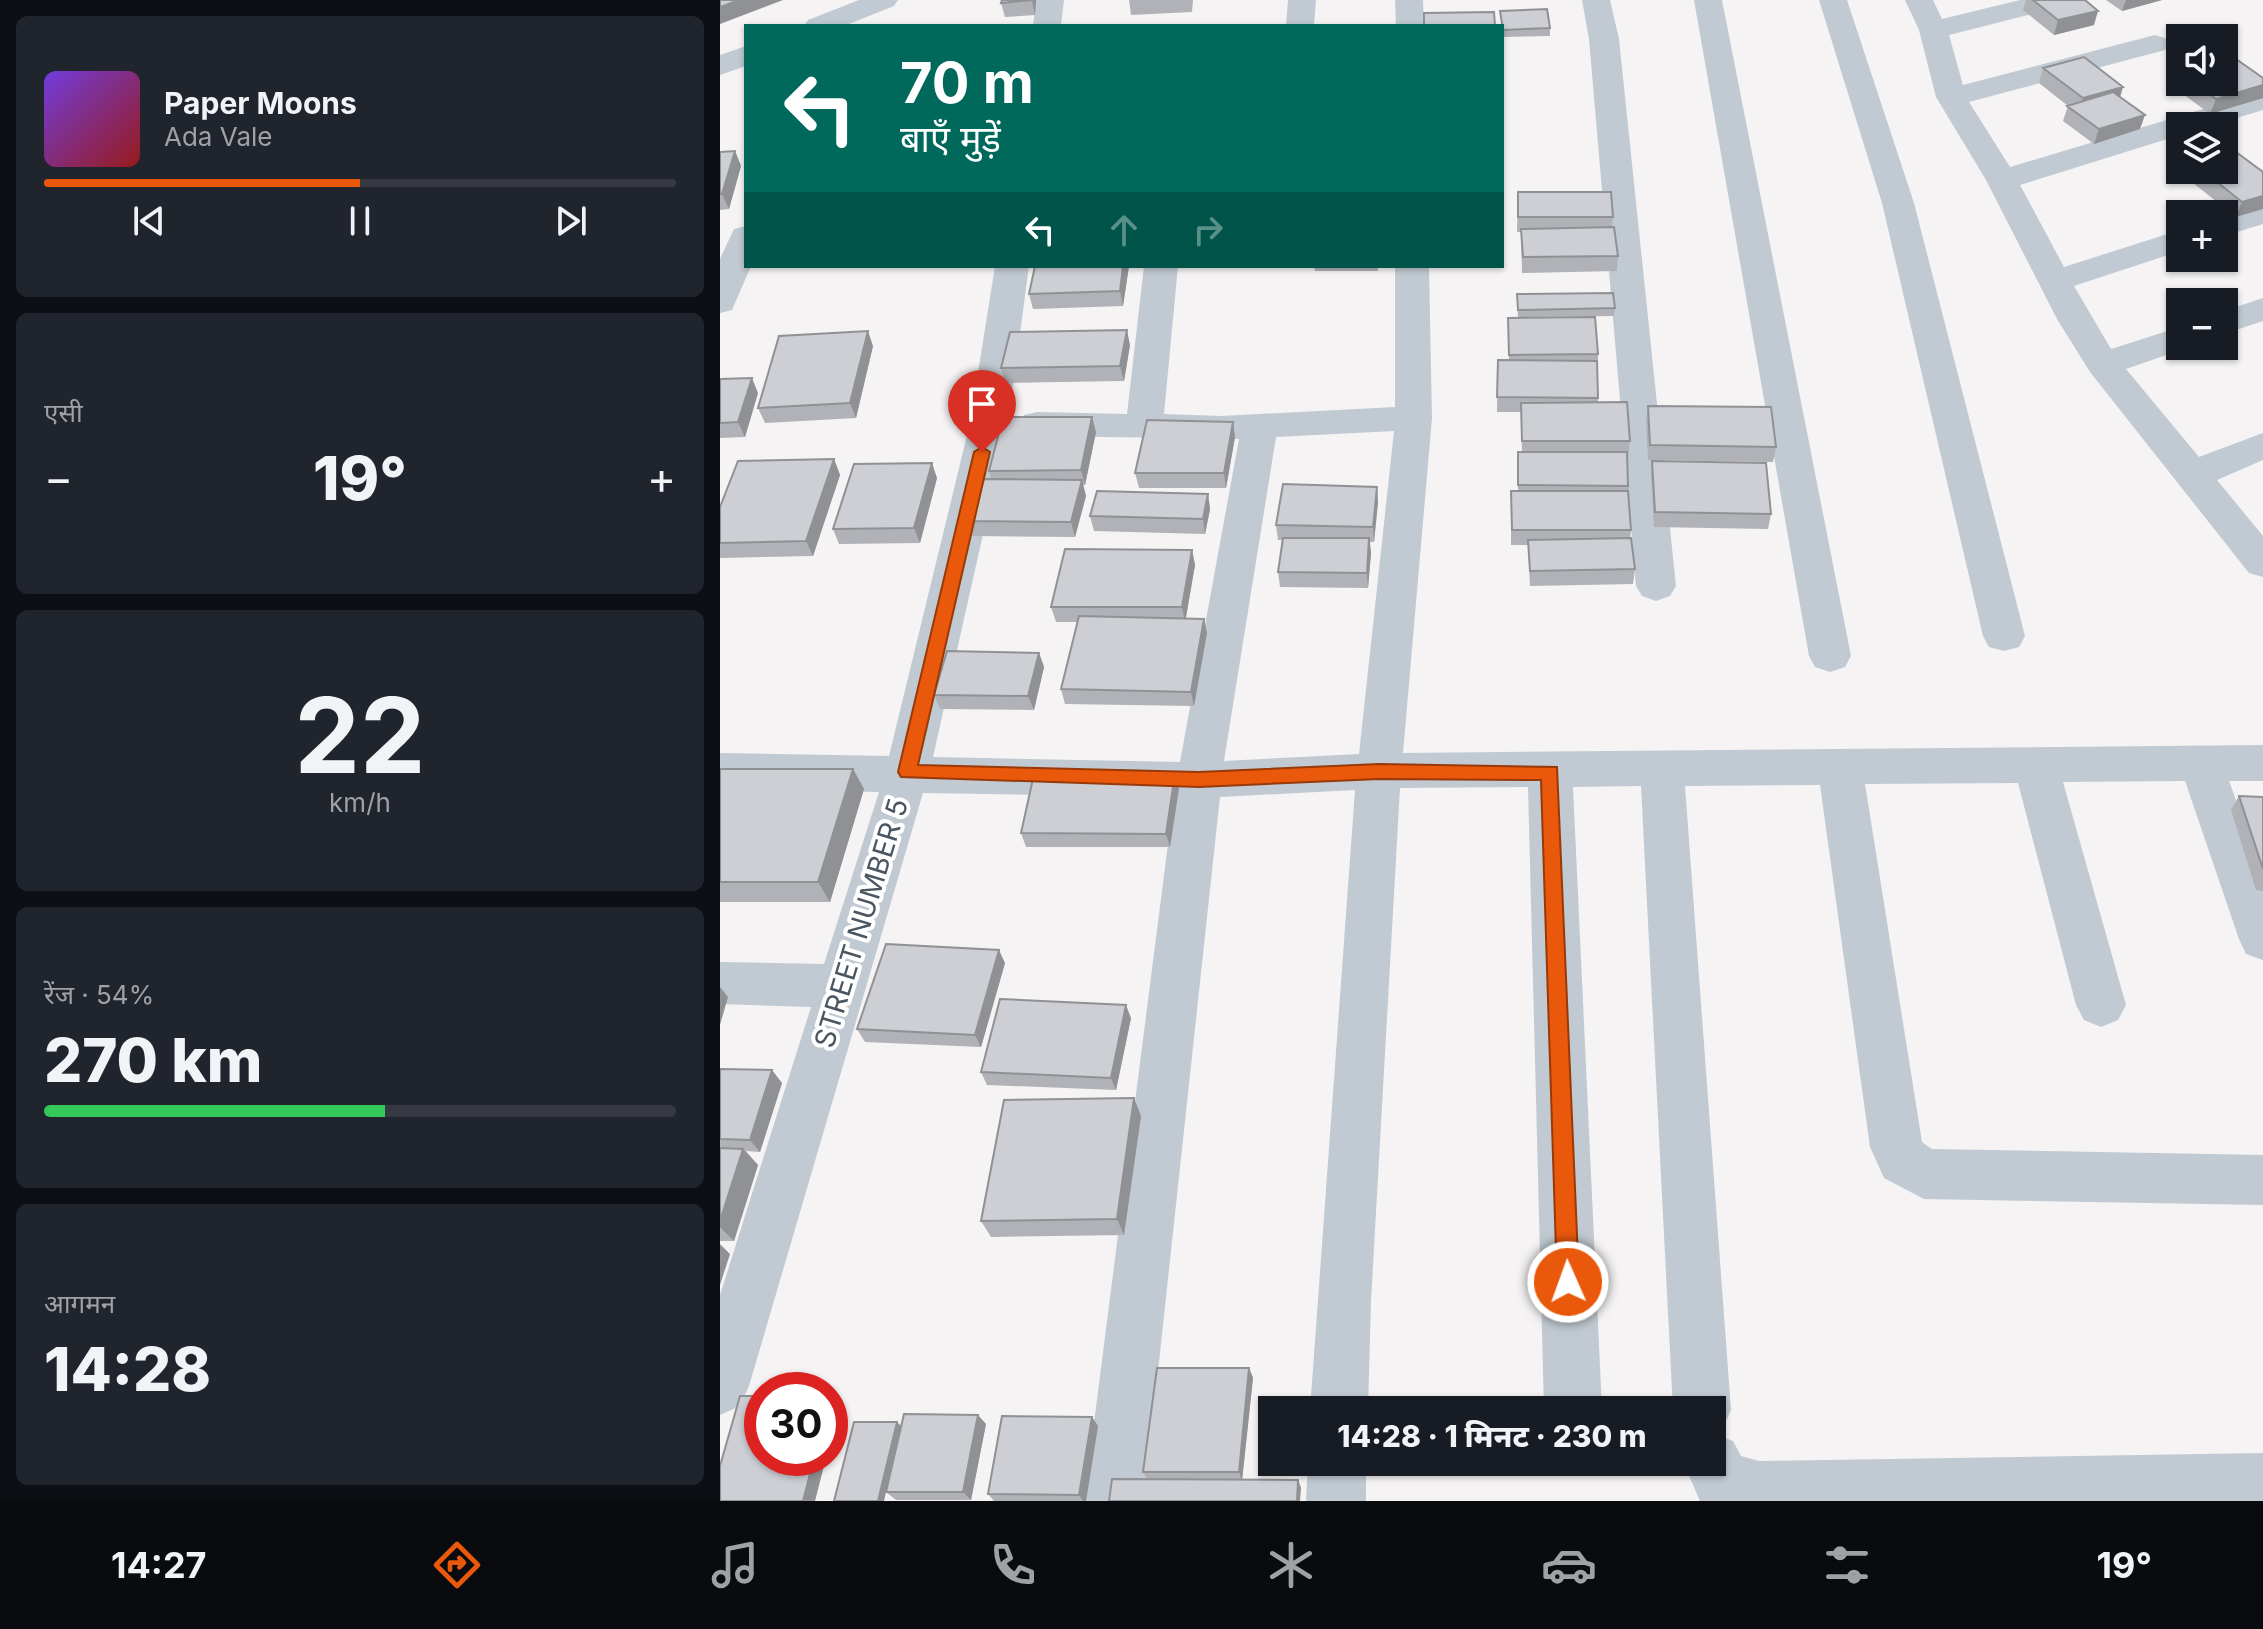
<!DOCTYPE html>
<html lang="hi">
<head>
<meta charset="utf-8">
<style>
	:root { --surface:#171b24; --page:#20242c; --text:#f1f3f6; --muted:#9ea1a6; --line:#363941; --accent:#ea580c }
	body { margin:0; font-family:Inter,"Noto Sans Devanagari",sans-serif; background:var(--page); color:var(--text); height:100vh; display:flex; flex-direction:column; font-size:30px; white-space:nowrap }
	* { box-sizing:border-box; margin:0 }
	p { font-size:26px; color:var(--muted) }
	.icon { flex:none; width:44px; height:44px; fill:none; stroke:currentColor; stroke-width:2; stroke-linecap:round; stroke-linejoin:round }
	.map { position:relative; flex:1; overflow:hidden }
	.side { display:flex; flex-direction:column; gap:16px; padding:16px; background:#0d0f14; width:720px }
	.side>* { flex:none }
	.hud { position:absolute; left:24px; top:24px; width:760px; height:244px; border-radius:0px; box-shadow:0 2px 6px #0004; background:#00695c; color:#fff; overflow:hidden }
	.controls { position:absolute; left:1446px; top:24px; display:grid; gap:16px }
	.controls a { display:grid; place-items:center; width:72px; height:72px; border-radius:0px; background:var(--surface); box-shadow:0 2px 6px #0004; font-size:40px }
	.speed { position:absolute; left:24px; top:1372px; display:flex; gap:16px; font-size:40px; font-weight:700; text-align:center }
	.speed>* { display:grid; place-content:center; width:104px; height:104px; border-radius:50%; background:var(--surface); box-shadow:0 2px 6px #0004; line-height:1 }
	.speed .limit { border:12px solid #d22; background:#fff; color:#111 }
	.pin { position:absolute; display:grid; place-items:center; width:68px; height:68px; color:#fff; margin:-82px -34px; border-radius:50% 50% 50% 0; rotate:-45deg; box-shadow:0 0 8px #0007 }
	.pin .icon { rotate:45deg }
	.me { position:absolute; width:88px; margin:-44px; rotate:358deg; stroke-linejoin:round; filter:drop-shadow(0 0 6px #0008) }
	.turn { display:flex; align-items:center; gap:28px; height:168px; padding:0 24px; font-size:36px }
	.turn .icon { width:104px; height:104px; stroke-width:2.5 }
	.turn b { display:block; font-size:56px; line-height:68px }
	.lanes { display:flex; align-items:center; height:76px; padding:0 24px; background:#0003; justify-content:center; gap:40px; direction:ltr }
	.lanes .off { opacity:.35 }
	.big { font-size:60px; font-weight:800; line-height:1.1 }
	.side .tile { flex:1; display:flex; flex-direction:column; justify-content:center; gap:12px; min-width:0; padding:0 28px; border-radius:12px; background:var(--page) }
	.side .dial { align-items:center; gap:0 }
	.dial b { font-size:104px; line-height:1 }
	.song { display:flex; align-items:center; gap:24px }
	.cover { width:96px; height:96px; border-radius:12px; background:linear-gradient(135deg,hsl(260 70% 55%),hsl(0 70% 35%)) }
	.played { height:8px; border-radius:4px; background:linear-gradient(90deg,var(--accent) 50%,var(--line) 50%) }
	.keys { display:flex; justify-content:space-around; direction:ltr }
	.heat { display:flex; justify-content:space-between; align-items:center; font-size:44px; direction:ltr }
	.charge { height:12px; border-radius:6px; background:linear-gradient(90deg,#34c759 54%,var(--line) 0) }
	.trip { position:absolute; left:538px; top:1396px; width:468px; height:80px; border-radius:0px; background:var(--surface); box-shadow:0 2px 6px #0004; font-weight:800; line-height:80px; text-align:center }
	.dock { display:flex; height:128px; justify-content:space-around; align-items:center; background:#090b0e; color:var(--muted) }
	.dock .icon { width:56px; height:56px }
	.dock .on { color:var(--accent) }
	.dock b { font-size:36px; color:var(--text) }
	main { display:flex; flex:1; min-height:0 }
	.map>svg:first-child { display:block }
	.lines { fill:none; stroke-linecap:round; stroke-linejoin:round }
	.minor { fill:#c1cad2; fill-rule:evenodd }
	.wall { fill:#b0b2b7 }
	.shaded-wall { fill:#909195 }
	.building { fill:#cdcfd5; stroke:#909195; stroke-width:2 }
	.route { fill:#ea580c; stroke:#983908; stroke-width:2 }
	.labels { text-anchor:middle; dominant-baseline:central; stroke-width:8; stroke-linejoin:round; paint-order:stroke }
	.street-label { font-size:28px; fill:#4a5661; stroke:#fff }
</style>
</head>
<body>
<main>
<section class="side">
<div class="tile">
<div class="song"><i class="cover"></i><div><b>Paper Moons</b><p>Ada Vale</p></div></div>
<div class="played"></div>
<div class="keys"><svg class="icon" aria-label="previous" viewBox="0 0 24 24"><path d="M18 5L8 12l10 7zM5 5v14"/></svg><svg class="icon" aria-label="pause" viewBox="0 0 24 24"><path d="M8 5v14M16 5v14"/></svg><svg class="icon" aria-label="next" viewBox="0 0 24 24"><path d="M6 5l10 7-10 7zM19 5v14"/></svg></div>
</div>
<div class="tile"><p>एसी</p>
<div class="heat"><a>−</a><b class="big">19°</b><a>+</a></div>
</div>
<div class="tile dial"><b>22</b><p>km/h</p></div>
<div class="tile"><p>रेंज · 54%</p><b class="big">270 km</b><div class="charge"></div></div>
<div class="tile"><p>आगमन</p><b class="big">14:28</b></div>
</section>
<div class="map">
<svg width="1543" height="1501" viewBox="0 0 1543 1501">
	<rect width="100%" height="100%" fill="#f5f3f3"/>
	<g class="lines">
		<!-- minor -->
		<path class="minor" d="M139,0H178L174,6L124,26H84L88,20Z
			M316,0H344L341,26H313Z
			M568,0H596L594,26H566Z
			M675,0H703L704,26H676Z
			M862,0H890L899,39L956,586L950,596L936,601L922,596L916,586L869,39Z
			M974,0H1002L1131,656L1125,667L1110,672L1095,667L1089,656Z
			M1099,0H1127L1194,203L1305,636L1299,647L1284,651L1269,647L1263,636L1162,203Z
			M1185,0H1213L1222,19L1300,0H1348L1344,6L1229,35L1243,85L1435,35L1445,38L1450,44L1445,50L1249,102L1290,167L1543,91V110L1490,126H1460V135L1300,185L1344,267L1460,230V251L1354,286L1391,349L1460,327V346H1472L1406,369L1479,457L1543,433V460L1497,480L1543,536V577L1529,573L1370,372L1337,319L1266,180L1216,97L1199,30Z
			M26,46V66L0,75V55Z
			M1543,203V224L1504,236V215Z
			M26,226V266H31L12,310L0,313V259L14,229Z
			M275,266H309L288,423L213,757L460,762L519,439L317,436L304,433L298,424L304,415L317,412L407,414L424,266H458L444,414L501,416L675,407V266H709L712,418L683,753L1543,745V781H1509L1543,873V960L1526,954L1519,939L1465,781L1343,782L1406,1005L1398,1020L1381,1027L1364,1020L1356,1005L1298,783L1145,784L1202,1142L1212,1149L1543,1155V1205L1204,1199L1164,1178L1150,1147L1100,785L965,786L1011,1410L1002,1430L995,1434L1013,1441L1021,1456L1039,1461L1543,1453V1501H980L963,1462H992V1410H953L921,786L853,787L882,1410H824L808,787L680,788L651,1301L648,1410H590L635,790L500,797L424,1501H364L454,797L203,793L29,1386L20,1406L0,1415V1295L91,1007L0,1004V962L104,964L159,792L0,789V753L169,756L250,423ZM674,431L639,754L504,761L556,437Z
			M1543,298V321L1504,334V311Z
			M588,1462H646V1501H586Z"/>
	</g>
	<!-- wall -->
	<path class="wall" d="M316,0L315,15L285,17L281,3Z
		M409,0H473L472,12L411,15Z
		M1306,0H1365L1374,25L1334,35L1303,10Z
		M1386,0H1442L1402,11Z
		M780,11L830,28V36L783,37Z
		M1460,66V82H1504L1543,78V98L1490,114L1448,83L1453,68Z
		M1323,68L1400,97L1420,129L1374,144L1343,121L1348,106L1319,83Z
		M15,151L21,166L9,209L0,210V152Z
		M1472,170H1504L1543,172L1516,217L1468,179Z
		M798,192L893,217L892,227L898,256L897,271L802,273L801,232H797Z
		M409,266L403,306L313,309L309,294Z
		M594,266H658V271H595Z
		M797,294L895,308L894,316L798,317Z
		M788,318L878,354V402L910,441L908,456H907L911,530L910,538L915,569L913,584L810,586L808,545H791V491H798V452H802L801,412H777L778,360H789Z
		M410,345L404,381L285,383L281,368Z
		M153,346L136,418L45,423L38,408Z
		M0,379L38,393L25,437L0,438Z
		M928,406L1056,447L1053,462L928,460L926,421Z
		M372,417L376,432L365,485H363L366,496L355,537L253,536L247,521L271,479L269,471Z
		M515,437L506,488H419L415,473Z
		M114,459L120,475L93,556L0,558V507Z
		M932,461L1051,514L1048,529L934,527L931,476Z
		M217,478L200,543L119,544L113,529Z
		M657,487L658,502L654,542H650L651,553L648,588L560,587L558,572L562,540H558L556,525Z
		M488,494L490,509L485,534L374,531L370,516Z
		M472,550L475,565L466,618L484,619L487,633L474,706L345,704L341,689L357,622H336L331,607Z
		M319,653L324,667L314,710L220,709L214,695Z
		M0,769H133L144,789L110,902H0Z
		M455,774L459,788L450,847H306L301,833Z
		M1519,796L1543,797V891L1536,890L1511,810Z
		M285,963L261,1047L145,1042L137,1029Z
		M411,1018L396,1090L267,1085L261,1072Z
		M0,1069L62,1083L40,1152L26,1151L38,1165L14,1241H0Z
		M414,1098L421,1116L404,1235L271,1237L261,1221Z
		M529,1368L533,1378L522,1480H578L581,1488L427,1479L423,1472Z
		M372,1417L378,1426L366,1501H274L268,1494Z
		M266,1424L251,1500H176L166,1492L180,1430L164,1501L181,1426Z"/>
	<!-- shaded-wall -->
	<path class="shaded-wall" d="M19,0H63L0,24V7Z
		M312,0H316L315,15Z
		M1406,0H1442L1402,11Z
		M1378,11L1374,25L1334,35L1338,20Z
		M1543,85V98L1490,114L1496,99Z
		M1403,87L1399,101L1358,113L1363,98Z
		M1425,115L1420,129L1374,144L1379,129Z
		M15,151L21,166L9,209L2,194Z
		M1543,196V209L1516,217L1522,202Z
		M403,266H409L403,306L400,291Z
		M407,330L410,345L404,381L400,366Z
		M148,331L153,346L136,418L130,403Z
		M32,378L38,393L25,437L18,422Z
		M372,417L376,432L365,485L361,470Z
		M513,422L515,437L506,488L504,473Z
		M114,459L120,475L93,556L86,541Z
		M212,463L217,478L200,543L194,528Z
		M362,480L366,496L355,537L351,522Z
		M657,487L658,502L654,542L653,527Z
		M488,494L490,509L485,534L483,519Z
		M649,538L651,553L648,588L647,573Z
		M472,550L475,565L465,622L462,607Z
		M484,619L487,633L474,706L471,692Z
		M319,653L324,667L314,710L308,696Z
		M133,769L144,789L110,902L98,882Z
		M455,774L459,788L450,847L446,834Z
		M279,950L285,963L261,1047L255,1035Z
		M0,987L8,997L0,1025Z
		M406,1005L411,1018L396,1090L391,1078Z
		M52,1070L62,1083L40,1152L30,1140Z
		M414,1098L421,1116L404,1235L397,1219Z
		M23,1149L38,1165L14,1241L0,1227V1221Z
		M0,1244L10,1254L0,1285Z
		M529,1368L533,1378L522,1481L519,1472Z
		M110,1397L119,1406L110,1443Z
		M258,1415L266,1424L251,1500L243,1492Z
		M372,1417L378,1426L366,1501H363L359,1495Z
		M177,1422L181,1426L164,1501H158Z
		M94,1458H106L95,1501H83Z
		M578,1480L581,1488L580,1501H577Z"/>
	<!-- building -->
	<path class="building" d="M0,0H19L0,7Z
		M282,0H312L281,3Z
		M1313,0H1365L1378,11L1338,20Z
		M827,9L830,28L783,30L780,11Z
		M774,12L775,26H704V13Z
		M1506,52L1543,78V85L1496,99L1473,82H1504V53Z
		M1364,57L1403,87L1363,98L1323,68Z
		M1460,66V73L1453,68Z
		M1393,92L1425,115L1379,129L1347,106Z
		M15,151L2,194H0V152Z
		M1516,152L1543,172V196L1522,202L1482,170H1504V155Z
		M798,192H891L893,217H798Z
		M894,227L898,256L803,257L801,229Z
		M315,266H403L400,291L309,294Z
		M893,293L895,308L798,310L797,294Z
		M875,317L878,354L789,355L788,318Z
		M407,330L400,366L281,368L290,332Z
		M148,331L130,403L38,408L59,336Z
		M778,360L877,361L878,398L777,397Z
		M32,378L18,422L0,423V379Z
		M907,402L910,441H802L801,403Z
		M928,406L1051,407L1056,447L930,445Z
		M283,417H372L361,470L269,471Z
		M427,420L513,422L504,473H415Z
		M798,452H907L908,486L798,485Z
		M114,459L86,541L0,543V507L18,461Z
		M932,461L1046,463L1051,514L935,512Z
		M212,463L194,528L113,529L134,464Z
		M260,479L362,480L351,522L247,521Z
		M563,484L657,487L653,527L556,525Z
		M377,491L488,494L483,519L370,516Z
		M791,491H908L911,530H792Z
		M563,538H649L647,573L558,572Z
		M911,538L915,569L810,571L808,540Z
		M345,549L472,550L462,607H331Z
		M359,616L484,619L471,692L341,689Z
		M227,651L319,653L308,696L214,695Z
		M0,769H133L98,882H0Z
		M314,774H455L446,834L301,833Z
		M1519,796L1543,797V869Z
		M166,944L279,950L255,1035L137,1029Z
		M280,999L406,1005L391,1078L261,1072Z
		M0,1069L52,1070L30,1140L0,1139Z
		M414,1098L397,1219L261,1221L284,1100Z
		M0,1148L23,1149L0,1221Z
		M437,1368H529L519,1472H423Z
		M20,1396H42V1458H94L83,1501H0V1466Z
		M184,1414L258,1415L243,1492H166Z
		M282,1416L372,1417L359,1495L268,1494Z
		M134,1422H177L158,1501H114Z
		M392,1479L578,1480L577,1501H389Z"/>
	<!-- route -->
	<path class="route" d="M262,447L270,452L198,765L479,772L659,764L837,767L859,1282L856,1290L848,1294L840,1290L837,1282L821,780L659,779L479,787L181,777L178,772L254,452Z"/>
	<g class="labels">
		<!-- street labels -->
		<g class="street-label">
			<text transform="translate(141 923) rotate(-73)">STREET NUMBER 5</text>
		</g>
	</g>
</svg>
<div class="controls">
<a><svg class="icon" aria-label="sound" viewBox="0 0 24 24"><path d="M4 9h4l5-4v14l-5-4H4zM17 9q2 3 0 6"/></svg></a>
<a><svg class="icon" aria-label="layers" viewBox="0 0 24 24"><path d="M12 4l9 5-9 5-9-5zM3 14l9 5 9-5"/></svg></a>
<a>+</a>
<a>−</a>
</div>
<div class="speed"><div class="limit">30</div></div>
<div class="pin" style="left:262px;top:452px;background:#d93025"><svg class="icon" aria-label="arrive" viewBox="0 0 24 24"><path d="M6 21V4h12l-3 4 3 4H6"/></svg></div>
<svg class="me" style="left:848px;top:1282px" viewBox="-20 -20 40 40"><circle r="17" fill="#ea580c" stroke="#fff" stroke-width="3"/><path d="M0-11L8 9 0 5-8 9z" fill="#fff"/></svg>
<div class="trip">14:28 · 1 मिनट · 230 m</div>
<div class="hud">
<div class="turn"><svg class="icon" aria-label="left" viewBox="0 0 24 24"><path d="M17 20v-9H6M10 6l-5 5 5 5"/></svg><div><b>70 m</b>बाएँ मुड़ें</div></div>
<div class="lanes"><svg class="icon" aria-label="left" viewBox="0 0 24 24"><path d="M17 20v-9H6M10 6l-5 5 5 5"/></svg><svg class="icon off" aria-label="ahead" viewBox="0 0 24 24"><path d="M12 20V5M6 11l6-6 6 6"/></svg><svg class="icon off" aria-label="right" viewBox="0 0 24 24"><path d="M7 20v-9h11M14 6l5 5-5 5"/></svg></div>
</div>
</div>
</main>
<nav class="dock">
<b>14:27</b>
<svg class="icon on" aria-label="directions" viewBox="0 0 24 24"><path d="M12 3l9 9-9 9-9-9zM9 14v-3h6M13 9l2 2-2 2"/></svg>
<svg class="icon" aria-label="music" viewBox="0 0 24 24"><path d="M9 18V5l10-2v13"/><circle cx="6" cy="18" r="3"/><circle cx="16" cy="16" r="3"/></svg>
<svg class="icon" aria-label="phone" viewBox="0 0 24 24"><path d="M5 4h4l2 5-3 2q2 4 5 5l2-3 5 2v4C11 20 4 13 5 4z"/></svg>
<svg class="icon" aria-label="climate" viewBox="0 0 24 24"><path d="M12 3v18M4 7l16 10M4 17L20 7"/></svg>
<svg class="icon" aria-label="car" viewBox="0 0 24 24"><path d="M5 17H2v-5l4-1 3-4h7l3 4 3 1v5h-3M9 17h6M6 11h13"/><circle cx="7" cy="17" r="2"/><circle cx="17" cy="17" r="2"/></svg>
<svg class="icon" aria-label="filters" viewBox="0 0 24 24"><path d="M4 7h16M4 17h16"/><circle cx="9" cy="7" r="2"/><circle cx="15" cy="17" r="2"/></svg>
<b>19°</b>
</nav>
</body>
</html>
